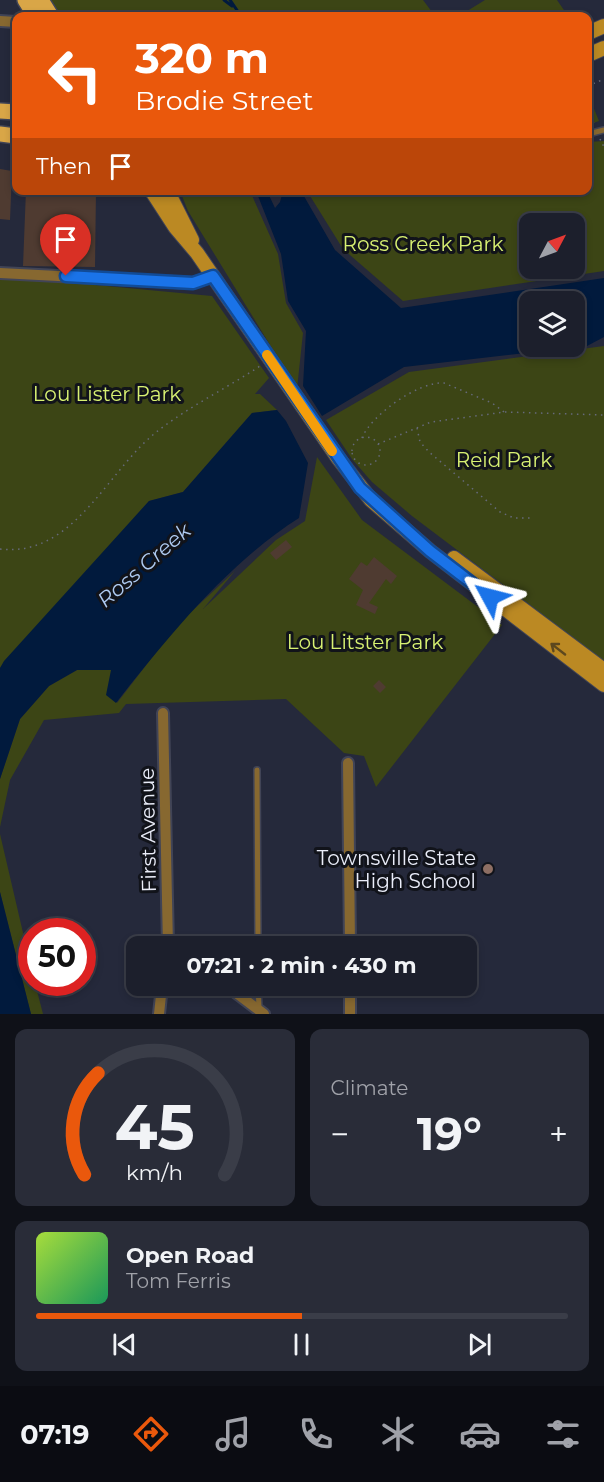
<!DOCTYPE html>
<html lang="en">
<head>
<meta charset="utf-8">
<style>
	:root { --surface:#1c1f2c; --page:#292c38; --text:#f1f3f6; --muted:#a0a2a9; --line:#3a3d48; --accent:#ea580c }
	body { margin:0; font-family:Montserrat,sans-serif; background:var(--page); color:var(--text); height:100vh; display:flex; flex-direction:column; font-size:22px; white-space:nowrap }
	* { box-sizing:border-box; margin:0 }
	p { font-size:20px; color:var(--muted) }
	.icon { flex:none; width:33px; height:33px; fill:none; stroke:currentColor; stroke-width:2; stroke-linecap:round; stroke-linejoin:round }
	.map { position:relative; height:1014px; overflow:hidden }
	.drawer { display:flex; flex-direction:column; gap:15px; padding:15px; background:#0f1118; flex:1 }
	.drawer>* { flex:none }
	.hud { position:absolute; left:12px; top:12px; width:580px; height:183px; border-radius:12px; box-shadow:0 3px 9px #0003,0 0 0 2px var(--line); background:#ea580c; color:#fff; overflow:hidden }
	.needle { width:39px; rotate:49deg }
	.fabs { position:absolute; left:519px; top:213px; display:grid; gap:12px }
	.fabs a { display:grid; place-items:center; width:66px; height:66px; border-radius:12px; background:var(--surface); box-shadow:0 3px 9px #0003,0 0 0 2px var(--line); font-size:30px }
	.speed { position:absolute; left:18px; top:918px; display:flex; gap:12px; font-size:30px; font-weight:700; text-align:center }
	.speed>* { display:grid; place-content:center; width:78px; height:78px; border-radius:50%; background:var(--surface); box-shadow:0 3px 9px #0003,0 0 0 2px var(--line); line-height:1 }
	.speed .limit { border:9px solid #d22; background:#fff; color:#111 }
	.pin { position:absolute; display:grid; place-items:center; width:51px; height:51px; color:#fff; margin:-62px -26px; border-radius:50% 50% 50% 0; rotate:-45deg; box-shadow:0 0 6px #0007 }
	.pin .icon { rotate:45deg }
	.me { position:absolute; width:66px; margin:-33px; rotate:308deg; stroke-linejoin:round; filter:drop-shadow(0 0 4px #0008) }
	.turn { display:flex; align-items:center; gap:21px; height:126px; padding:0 24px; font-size:27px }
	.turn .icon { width:78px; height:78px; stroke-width:2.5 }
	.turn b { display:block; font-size:42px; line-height:51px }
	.then { display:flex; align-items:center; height:57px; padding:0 24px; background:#0003; gap:12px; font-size:22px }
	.big { font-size:45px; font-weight:700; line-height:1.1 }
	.drawer .card { flex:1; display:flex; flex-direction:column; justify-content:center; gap:9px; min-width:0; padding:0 21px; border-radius:12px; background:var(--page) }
	.drawer .dial { align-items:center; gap:0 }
	.dial svg { height:156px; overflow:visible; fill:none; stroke:var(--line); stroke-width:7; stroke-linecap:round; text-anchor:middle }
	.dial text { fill:var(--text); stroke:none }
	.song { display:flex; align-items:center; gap:18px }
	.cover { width:72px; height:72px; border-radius:9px; background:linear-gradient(135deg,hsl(80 70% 55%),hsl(150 70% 35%)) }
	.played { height:6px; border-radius:3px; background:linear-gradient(90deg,var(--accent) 50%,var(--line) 50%) }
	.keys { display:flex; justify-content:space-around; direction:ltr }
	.heat { display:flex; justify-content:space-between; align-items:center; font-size:33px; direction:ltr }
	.drawer .tiles { flex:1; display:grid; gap:15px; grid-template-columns:1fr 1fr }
	.card:last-child { grid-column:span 2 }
	.trip { position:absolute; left:126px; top:936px; width:351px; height:60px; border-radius:12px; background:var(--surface); box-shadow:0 3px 9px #0003,0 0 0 2px var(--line); font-weight:700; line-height:60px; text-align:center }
	.dock { display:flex; height:96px; justify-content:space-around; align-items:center; background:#0b0c12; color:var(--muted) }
	.dock .icon { width:42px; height:42px }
	.dock .current { color:var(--accent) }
	.dock b { font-size:27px; color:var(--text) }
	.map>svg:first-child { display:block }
	.green { fill:#3c4515; fill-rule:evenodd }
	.water { fill:#011a3d; fill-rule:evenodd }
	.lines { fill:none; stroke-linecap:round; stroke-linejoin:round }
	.stream { stroke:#011a3d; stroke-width:3 }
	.building { fill:#4f3b31 }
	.service-casing { stroke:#414456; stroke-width:8 }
	.minor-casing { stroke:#414456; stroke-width:14 }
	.secondary-casing { stroke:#414456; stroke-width:16 }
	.primary-casing { stroke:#414456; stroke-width:18 }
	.path { stroke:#666a7a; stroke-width:1.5; stroke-dasharray:1.5 4.5; stroke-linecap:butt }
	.service { stroke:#876830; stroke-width:5 }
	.minor { stroke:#876830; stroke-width:10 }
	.secondary { stroke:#bb8923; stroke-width:14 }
	.primary { stroke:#d9a647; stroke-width:15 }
	.oneway { stroke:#5d481e }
	.route-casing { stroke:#114b97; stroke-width:15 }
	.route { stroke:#1a73e8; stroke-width:10 }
	.slow { stroke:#f59e0b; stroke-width:10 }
	.education-dot { fill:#8d6e63; stroke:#11131a; stroke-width:2 }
	.labels { text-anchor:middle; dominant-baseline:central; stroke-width:6; stroke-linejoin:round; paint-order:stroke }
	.park-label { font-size:20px; fill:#d8f172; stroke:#11131a }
	.street-label { font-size:20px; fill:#eaedf9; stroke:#11131a }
	.poi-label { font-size:20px; fill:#eaedf9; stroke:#11131a; text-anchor:end }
	.water-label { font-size:21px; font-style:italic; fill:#aecaf1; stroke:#11131a }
</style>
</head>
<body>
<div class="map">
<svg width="604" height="1014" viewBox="0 0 604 1014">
	<rect width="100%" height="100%" fill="#25293b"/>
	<!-- green -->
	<path class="green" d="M50,0H423L435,16H59Z
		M485,0H557L568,16H459Z
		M588,94L599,121L588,125Z
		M604,141V271L403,301L343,249L307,191L588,190V142ZM530,224H574V268H530Z
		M180,191H250L278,254L286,303L303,333L297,389L188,211Z
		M0,276L212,296L269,378L255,394H260L277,410L252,413L183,492L149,501L0,668Z
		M604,346V661L412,516L372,482L352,459L326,420L409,372Z
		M317,457L362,520L502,625L376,787L364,756L344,753L286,699L126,704L119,713L44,720L10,780L0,827V779L20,719L49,686L77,670H111L117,703L177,625L235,571L203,609L276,540L305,521Z
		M0,834L31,967L32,982L35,983L43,1014H31L0,892Z"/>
	<!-- water -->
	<path class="water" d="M256,191H267L275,208L280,202L283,191H301L335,250L401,308L604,278V337L587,346L404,367L322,416L303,386L306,331L288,301L281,254ZM530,302H574V346H530Z
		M277,410L286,421L308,463L299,518C228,563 167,638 116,703L106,695L111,670H77L49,686L20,719L0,779V668L4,661L149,501L183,492L252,413Z
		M0,892L31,1014H0Z"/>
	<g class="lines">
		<!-- stream -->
		<path class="stream" d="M224,0L232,6
			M230,0L241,16"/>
	</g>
	<!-- building -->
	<path class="building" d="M0,169L12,171L10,220L0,219Z
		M26,190H96L95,267L23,266Z
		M286,540L292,547L276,560L270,553Z
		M374,557L397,576L391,584L386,579L369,603L378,607L375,614L356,605L363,590L349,579L361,562L367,566Z
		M379,680L386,687L380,693L373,686Z"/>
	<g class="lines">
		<defs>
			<path id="service" d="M588,134L604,130
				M257,770L258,946
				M258,986L259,1008"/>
			<path id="minor" d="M0,21L16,22
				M0,273L193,283L213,276
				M163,713L168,946
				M348,763L350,946
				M227,986L264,1014
				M350,986V1014
				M159,1014L162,986"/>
			<path id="secondary" d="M588,33L604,26
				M588,55L604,48
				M151,190L175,227L197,253L338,458L371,500L430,551L604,685
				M167,190L192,240
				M454,558L604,670"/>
			<path id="primary" d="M25,0L35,16
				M41,0L51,16
				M0,111L16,112
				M0,134L16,136"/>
		</defs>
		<!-- service casing -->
		<use href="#service" class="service-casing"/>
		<!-- minor casing -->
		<use href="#minor" class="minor-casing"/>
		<!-- secondary casing -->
		<use href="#secondary" class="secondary-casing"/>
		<!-- primary casing -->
		<use href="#primary" class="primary-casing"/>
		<!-- path -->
		<path class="path" d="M588,86L604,79
			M588,111L594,124
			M600,139L604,147
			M417,428L420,442L429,452L500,512L514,518H533
			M352 451a14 14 0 1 1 28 0a14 14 0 1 1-28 0Z
			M362,438C371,415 419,381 444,383L492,403L504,412
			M378,444L431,422L505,412L604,415
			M0,549C75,558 108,468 159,430C190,406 227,388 260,366"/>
		<!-- service -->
		<use href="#service" class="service"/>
		<!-- minor -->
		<use href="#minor" class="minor"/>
		<!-- secondary -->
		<use href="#secondary" class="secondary"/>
		<!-- primary -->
		<use href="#primary" class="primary"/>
	</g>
	<!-- one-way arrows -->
	<defs><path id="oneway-shaft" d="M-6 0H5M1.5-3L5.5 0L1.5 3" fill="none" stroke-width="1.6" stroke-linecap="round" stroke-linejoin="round" transform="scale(1.5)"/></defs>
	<use class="oneway" href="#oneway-shaft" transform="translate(558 649) rotate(-142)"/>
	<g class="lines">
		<defs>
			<path id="route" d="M66,276L193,283L213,276L360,488L430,551L490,597"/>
		</defs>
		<!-- route casing -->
		<use href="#route" class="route-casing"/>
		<!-- route -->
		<use href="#route" class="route"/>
		<!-- slow -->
		<path class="slow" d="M267,355L332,451"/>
	</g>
	<!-- markers -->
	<circle class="education-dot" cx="488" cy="869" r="6"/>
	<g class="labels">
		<!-- park labels -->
		<g class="park-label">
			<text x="423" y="244">Ross Creek Park</text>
			<text x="107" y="394">Lou Lister Park</text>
			<text x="504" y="460">Reid Park</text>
			<text x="365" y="642">Lou Litster Park</text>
		</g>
		<!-- street labels -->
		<g class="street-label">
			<text transform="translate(148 830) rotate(-91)">First Avenue</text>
		</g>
		<!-- poi labels -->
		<g class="poi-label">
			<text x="476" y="858">Townsville State<tspan x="476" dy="23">High School</tspan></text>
		</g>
		<!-- water labels -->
		<g class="water-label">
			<text transform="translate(144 565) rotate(-41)">Ross Creek</text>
		</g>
	</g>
</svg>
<div class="fabs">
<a><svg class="needle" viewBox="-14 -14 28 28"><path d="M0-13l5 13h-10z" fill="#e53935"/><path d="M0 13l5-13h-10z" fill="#a0a2a9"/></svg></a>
<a><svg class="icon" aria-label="layers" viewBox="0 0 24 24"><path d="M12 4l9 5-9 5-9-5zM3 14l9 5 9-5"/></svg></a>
</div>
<div class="speed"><div class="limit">50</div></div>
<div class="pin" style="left:66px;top:276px;background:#d93025"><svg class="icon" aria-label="arrive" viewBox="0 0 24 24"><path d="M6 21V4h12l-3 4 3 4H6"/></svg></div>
<svg class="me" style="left:490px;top:597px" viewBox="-20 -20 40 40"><path d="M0-17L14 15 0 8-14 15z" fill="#1a73e8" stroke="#fff" stroke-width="4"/></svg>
<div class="trip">07:21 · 2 min · 430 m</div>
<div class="hud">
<div class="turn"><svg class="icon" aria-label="left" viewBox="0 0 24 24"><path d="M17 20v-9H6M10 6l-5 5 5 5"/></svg><div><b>320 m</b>Brodie Street</div></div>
<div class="then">Then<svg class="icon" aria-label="arrive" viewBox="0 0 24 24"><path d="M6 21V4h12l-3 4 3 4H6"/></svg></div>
</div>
</div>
<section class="drawer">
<div class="tiles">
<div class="card dial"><svg viewBox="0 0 100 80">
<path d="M14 69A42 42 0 1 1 86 69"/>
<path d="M14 69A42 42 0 0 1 21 17" stroke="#ea580c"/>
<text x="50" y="56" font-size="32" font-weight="700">45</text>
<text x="50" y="72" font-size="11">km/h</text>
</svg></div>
<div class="card"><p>Climate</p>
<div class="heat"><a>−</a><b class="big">19°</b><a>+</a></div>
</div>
<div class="card">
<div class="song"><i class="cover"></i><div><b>Open Road</b><p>Tom Ferris</p></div></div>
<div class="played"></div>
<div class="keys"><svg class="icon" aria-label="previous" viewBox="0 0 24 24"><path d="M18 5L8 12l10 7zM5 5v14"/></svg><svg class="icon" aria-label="pause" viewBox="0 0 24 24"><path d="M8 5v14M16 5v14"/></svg><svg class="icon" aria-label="next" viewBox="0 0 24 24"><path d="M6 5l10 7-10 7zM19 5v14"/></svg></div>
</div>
</div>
</section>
<nav class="dock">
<b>07:19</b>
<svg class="icon current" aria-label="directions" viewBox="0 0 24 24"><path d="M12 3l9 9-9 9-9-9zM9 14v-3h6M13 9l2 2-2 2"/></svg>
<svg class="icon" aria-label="music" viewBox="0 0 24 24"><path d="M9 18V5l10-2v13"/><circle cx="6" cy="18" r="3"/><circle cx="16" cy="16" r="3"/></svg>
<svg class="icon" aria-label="phone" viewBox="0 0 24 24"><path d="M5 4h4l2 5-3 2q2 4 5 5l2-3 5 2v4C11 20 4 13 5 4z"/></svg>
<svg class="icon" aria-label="climate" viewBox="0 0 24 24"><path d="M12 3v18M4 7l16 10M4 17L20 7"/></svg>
<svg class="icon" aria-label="car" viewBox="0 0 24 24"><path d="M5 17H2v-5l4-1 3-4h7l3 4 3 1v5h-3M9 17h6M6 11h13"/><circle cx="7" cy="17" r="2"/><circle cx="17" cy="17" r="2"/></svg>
<svg class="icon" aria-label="filters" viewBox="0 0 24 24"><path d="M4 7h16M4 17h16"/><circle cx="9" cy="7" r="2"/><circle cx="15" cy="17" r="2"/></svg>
</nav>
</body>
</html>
